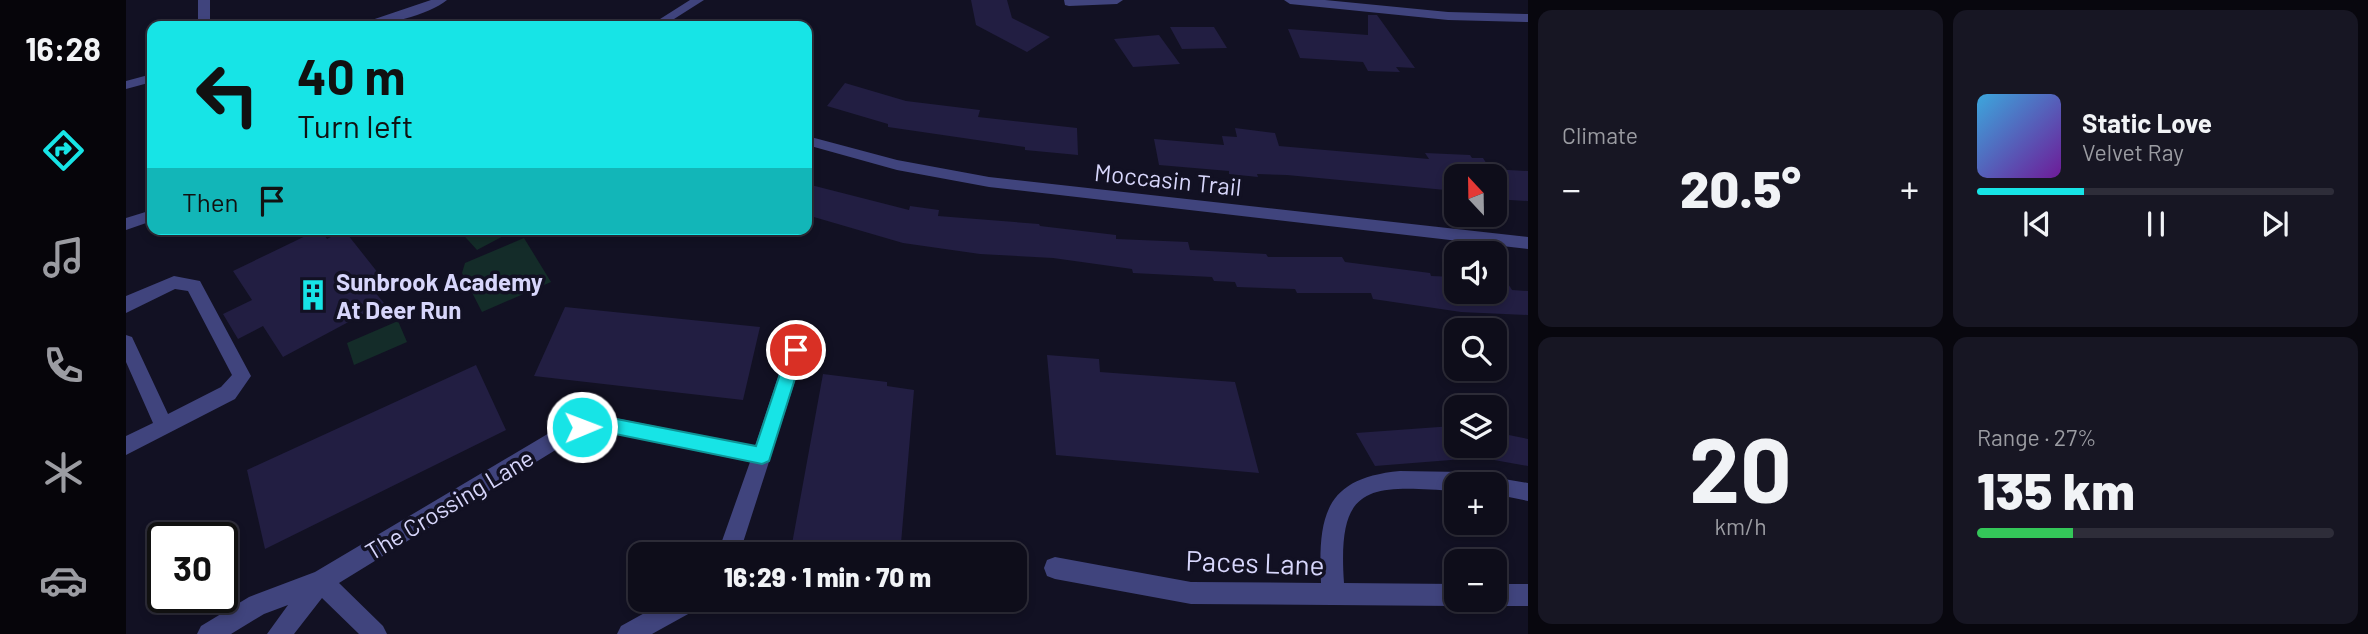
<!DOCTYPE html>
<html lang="en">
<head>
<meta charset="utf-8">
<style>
	:root { --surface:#0e0d1a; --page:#171623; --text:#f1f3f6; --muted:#9b9ca2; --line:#2e2d39; --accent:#17e4e6 }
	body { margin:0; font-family:Barlow,sans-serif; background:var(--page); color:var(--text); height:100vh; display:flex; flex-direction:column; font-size:26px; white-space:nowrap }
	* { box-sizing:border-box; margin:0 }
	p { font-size:23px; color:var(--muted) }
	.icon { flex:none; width:38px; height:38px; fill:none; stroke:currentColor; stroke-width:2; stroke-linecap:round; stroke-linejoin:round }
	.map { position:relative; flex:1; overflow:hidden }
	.side { display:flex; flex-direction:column; gap:10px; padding:10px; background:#08070e; width:840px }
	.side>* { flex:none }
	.hud { position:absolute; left:21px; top:21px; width:665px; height:214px; border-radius:14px; box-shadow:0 4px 10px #0003,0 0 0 2px var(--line); background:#17e4e6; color:#111; overflow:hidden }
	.needle { width:46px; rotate:338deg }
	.controls { position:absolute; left:1318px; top:164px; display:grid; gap:14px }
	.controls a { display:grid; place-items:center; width:63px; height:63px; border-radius:14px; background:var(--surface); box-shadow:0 4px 10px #0003,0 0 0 2px var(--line); font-size:35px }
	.speed { position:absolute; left:21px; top:522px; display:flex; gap:14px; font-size:35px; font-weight:700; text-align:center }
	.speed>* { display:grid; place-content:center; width:91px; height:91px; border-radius:50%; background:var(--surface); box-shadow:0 4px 10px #0003,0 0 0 2px var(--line); line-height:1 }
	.speed .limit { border:4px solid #111; border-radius:10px; background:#fff; color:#111 }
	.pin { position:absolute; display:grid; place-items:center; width:60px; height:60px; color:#fff; margin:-30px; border:4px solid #fff; border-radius:50%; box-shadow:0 2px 7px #0007 }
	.me { position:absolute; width:77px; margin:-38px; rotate:89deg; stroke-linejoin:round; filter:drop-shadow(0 0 5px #0008) }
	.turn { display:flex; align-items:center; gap:24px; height:147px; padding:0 35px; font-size:32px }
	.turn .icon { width:91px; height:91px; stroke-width:2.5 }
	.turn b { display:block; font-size:49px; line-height:60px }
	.then { display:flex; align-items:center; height:66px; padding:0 35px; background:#0003; gap:14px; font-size:26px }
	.big { font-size:52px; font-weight:800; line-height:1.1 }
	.side .card { flex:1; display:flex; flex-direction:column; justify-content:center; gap:10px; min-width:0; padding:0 24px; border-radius:14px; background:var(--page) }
	.side .dial { align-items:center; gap:0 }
	.dial b { font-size:91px; line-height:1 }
	.song { display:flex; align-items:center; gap:21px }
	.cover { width:84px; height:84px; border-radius:10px; background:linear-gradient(135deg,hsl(200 70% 55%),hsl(280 70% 35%)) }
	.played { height:7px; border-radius:4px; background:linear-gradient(90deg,var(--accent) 30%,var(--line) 30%) }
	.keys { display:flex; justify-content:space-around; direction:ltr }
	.heat { display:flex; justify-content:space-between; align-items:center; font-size:38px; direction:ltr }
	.charge { height:10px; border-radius:5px; background:linear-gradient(90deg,#34c759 27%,var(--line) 0) }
	.side .tiles { flex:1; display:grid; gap:10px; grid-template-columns:repeat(2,1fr) }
	.trip { position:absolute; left:502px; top:542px; width:399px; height:70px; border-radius:14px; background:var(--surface); box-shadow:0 4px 10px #0003,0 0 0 2px var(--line); font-weight:800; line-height:70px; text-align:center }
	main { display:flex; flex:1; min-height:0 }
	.menu { display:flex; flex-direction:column; width:126px; justify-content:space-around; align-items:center; background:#06050a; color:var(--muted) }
	.menu .icon { width:49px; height:49px }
	.menu .on { color:var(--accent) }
	.menu b { font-size:32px; color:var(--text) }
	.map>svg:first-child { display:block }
	.green { fill:#142c29 }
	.building { fill:#221e42 }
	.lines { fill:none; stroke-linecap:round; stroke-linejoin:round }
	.minor { fill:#40447d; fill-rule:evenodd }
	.route { fill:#17e4e6; stroke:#0f9496; stroke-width:2 }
	.labels { text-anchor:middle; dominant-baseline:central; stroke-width:7; stroke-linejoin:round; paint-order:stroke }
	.street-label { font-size:24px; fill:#d7d6fb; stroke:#121123 }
	.poi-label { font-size:24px; font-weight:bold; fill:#d7d6fb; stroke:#121123; text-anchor:start }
	.near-street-label { font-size:28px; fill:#d7d6fb; stroke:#121123 }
</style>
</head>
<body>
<main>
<nav class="menu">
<b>16:28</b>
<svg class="icon on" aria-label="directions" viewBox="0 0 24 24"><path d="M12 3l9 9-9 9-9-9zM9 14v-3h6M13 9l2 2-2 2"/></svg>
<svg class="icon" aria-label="music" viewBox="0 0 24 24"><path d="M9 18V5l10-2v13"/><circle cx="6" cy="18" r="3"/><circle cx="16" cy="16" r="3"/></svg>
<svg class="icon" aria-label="phone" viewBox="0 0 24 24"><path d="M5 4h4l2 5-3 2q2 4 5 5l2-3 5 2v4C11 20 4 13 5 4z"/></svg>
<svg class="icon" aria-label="climate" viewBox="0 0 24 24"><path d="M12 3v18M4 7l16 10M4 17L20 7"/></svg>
<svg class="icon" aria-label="car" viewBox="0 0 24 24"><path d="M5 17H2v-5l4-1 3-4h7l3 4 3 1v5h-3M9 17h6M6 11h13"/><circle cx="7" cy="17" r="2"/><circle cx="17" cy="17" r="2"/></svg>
</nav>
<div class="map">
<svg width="1402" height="634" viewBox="0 0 1402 634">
	<rect width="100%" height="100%" fill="#121123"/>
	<!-- green -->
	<path class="green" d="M332,229H383L385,232L351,250Z
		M398,238L425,282L356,312L336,273L339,263Z
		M272,321L281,342L228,365L221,343Z"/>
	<!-- building -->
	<path class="building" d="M845,0H881L886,18L924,37L901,52L850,25Z
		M1242,15H1251L1289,68L1270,67L1274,72L1242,71L1237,62L1174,58L1162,29L1242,35Z
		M1044,27H1088L1101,48L1056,49Z
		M1033,35L1054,64L1007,67L988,39Z
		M719,83L780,101L854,110L852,117L951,128L952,155L899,150V147L762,127V124L701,106Z
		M1109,128L1149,133L1153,146L1303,159L1299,153L1344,155L1346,158H1357L1364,169L1402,171V201L1368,199V177H1330V191L1161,175L1131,174L1132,177L1103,174V171L1033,165L1028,139L1098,145L1096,136L1111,137Z
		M681,184L783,210L784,206L813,210L812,216L913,224L914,226L990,235V239L1062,242L1064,250L1140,254L1142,257H1216L1219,262L1304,273L1305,276L1330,277V292H1368V279H1379L1386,290L1402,291V315L1335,312L1247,299L1245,293H1171L1169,289L1111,287L1109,282L1088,281L1086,277L1007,273L1006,269L927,258L854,254L777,243L681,215Z
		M194,229L201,239L218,230L260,283L247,290L258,303L157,357L137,326L112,339L97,314L126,300L107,271Z
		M439,307L634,327L617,400L408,376Z
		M921,355L973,359L974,372L1109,382L1133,473L930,455Z
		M350,365L380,430L139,549L121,470Z
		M697,374L761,382V386L788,390L774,555H664Z
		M1327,426L1330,430V446H1341L1350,458L1249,466L1230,433Z
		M1368,432L1402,439V466L1368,460Z"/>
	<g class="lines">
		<!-- minor -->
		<path class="minor" d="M72,0H84V26H72Z
			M305,0H321C302,16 252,27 228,26Z
			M564,0H578L537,26H523Z
			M938,0H997L991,4L943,6L939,5Z
			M1158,0H1199L1322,12L1402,14V22L1322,20L1164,4Z
			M26,74V82L0,89V81Z
			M681,136L771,160L863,177L1402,237V249L863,187L771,170L681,145Z
			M26,210V221L0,230V218Z
			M48,276L74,281L125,376L109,399L0,455V436L27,423L0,362V335L6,337L42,414L95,387L106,375L62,291L49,289L0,313V296Z
			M670,343L676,345L679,350L613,555H591L624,462L469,430L449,438L213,583L257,626L261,634H233L196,598L168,634H141L162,605L138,614L105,634H71L75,626L123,597L189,572L435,426L469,414L629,446L661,350L664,345Z
			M1274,471L1337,472L1402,483V501L1368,494V485H1330V491C1242,485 1211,483 1218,583L1330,584V600H1339L1338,603L1330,606L1065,604L929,579L921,576L918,568L921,560L929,557L1065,582L1195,583C1192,515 1199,478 1274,471Z
			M1368,584H1402V606H1368L1360,603L1359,600H1368Z
			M542,600H576L573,608L526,634H491L495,626Z"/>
	</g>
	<!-- route -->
	<path class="route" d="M670,344L676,346L678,350L643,461L636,464L470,430L456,435L449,432L447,427L449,422L470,415L630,446L662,350L664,346Z"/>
	<!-- icons -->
	<defs>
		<symbol id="building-bare" viewBox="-9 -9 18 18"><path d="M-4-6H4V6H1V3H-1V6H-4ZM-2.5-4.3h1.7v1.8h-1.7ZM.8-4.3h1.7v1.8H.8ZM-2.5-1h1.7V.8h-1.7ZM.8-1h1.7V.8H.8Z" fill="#17e4e6" stroke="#121123" stroke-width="2.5" paint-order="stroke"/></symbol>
	</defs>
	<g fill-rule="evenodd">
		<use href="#building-bare" x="165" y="273" width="44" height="44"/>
	</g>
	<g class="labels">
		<!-- street labels -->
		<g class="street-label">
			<text transform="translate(1042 179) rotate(6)">Moccasin Trail</text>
			<text transform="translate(323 504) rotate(-31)">The Crossing Lane</text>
		</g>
		<!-- poi labels -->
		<g class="poi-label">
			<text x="210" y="281">Sunbrook Academy<tspan x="210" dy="28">At Deer Run</tspan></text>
		</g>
		<!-- near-street labels -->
		<g class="near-street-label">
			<text transform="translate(1129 562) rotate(2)">Paces Lane</text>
		</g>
	</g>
</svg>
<div class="controls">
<a><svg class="needle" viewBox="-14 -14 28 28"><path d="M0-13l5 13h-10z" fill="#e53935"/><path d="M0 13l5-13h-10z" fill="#9b9ca2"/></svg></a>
<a><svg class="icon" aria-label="sound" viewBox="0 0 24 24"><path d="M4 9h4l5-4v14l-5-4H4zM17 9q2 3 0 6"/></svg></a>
<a><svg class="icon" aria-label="search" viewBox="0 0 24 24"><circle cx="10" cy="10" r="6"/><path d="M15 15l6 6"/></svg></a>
<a><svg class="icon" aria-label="layers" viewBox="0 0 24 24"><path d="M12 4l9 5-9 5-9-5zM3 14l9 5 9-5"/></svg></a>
<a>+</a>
<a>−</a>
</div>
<div class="speed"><div class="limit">30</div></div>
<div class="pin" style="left:670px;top:350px;background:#d93025"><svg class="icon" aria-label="arrive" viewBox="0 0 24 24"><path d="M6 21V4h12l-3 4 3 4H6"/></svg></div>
<svg class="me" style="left:456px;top:427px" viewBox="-20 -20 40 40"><circle r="17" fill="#17e4e6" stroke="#fff" stroke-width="3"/><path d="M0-11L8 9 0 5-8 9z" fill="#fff"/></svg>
<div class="trip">16:29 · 1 min · 70 m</div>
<div class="hud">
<div class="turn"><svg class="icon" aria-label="left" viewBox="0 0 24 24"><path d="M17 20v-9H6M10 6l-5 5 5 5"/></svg><div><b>40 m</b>Turn left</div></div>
<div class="then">Then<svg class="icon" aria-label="arrive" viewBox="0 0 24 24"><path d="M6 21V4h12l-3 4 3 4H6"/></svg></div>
</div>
</div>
<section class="side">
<div class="tiles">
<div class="card"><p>Climate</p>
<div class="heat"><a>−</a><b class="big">20.5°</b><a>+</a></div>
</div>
<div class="card">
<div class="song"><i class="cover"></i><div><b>Static Love</b><p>Velvet Ray</p></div></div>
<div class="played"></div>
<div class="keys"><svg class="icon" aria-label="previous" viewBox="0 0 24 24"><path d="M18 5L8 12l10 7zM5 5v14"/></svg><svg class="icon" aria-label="pause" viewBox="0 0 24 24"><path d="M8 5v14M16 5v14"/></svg><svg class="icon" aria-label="next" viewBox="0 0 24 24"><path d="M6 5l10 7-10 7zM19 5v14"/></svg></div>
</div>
<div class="card dial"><b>20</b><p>km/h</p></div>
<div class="card"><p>Range · 27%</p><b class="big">135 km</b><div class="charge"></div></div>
</div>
</section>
</main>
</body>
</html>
